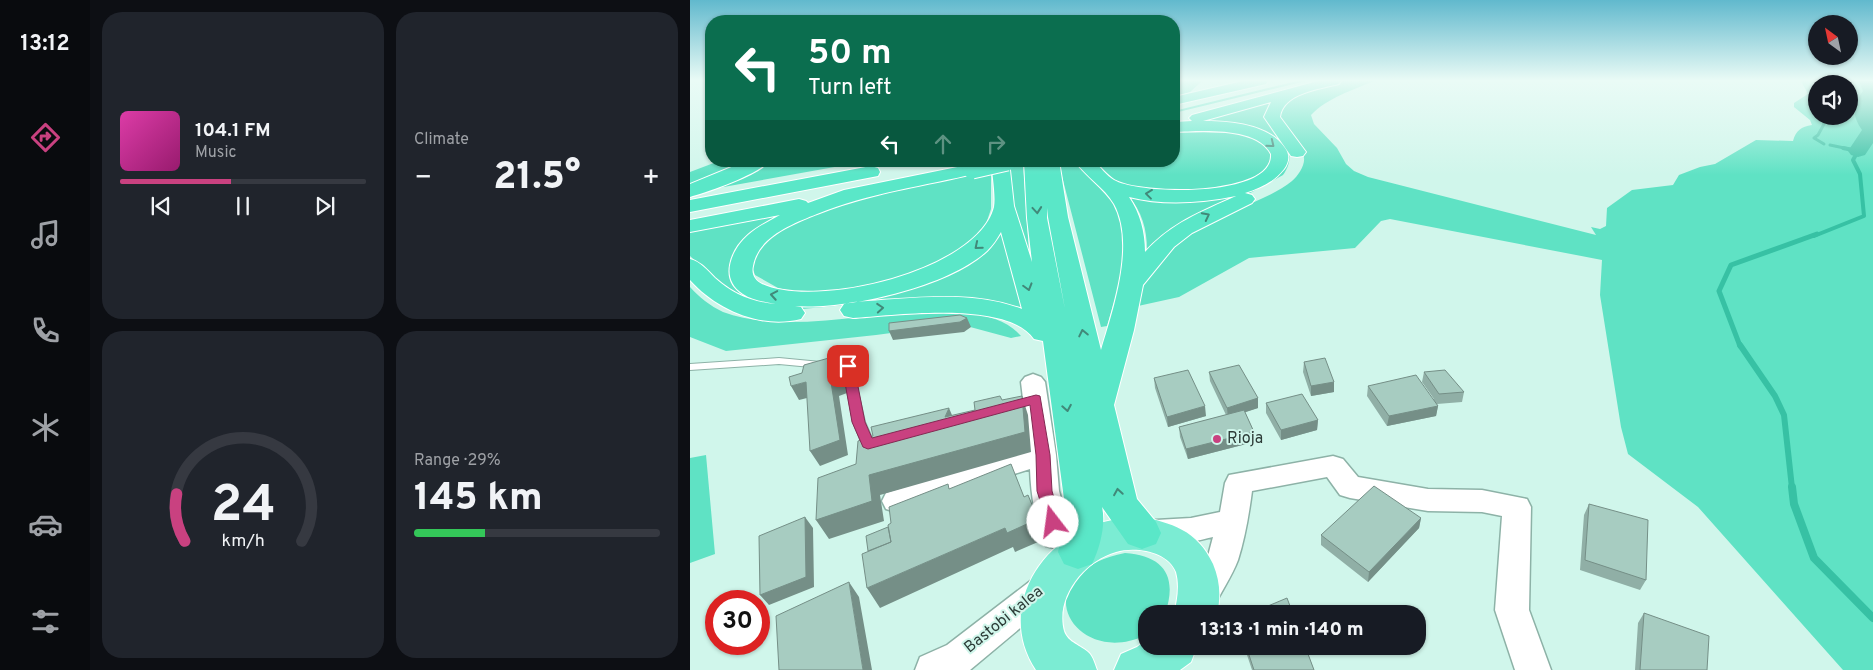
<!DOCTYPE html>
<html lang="en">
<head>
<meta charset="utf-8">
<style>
	:root { --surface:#171b24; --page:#20242c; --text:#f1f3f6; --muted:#9ea1a6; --line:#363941; --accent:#c94180 }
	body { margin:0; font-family:Overpass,sans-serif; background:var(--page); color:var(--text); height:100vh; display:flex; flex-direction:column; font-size:19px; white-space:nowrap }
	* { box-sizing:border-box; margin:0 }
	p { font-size:16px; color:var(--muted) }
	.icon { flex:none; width:28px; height:28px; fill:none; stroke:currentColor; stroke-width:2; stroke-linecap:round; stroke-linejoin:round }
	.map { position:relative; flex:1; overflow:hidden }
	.side { display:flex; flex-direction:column; gap:12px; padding:12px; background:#0d0f14; width:600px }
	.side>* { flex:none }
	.top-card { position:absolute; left:15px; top:15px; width:475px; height:152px; border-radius:20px; box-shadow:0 1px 4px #0004; background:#0b6e4f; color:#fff; overflow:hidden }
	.needle { width:32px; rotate:327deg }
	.controls { position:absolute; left:1118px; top:15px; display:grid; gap:10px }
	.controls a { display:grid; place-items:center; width:50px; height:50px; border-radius:50%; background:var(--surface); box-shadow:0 1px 4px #0004; font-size:25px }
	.speed { position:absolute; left:15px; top:590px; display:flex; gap:10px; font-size:25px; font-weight:700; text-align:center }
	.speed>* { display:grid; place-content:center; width:65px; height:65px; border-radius:50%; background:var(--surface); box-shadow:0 1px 4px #0004; line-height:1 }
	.speed .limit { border:8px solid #d22; background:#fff; color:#111 }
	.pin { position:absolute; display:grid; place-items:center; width:42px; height:42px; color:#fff; margin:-21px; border-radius:10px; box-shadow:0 2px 8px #0006 }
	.me { position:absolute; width:55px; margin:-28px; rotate:345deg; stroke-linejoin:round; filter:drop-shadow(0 0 4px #0008) }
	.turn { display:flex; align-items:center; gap:18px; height:105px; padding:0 20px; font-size:22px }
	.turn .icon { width:65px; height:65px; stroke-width:2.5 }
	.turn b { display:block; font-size:35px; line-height:42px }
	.lanes { display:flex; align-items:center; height:48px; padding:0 20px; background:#0003; justify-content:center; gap:25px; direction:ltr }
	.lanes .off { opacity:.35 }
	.big { font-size:38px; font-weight:800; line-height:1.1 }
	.side .widget { flex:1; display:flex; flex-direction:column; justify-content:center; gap:8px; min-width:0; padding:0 18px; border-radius:20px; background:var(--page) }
	.side .dial { align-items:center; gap:0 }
	.dial svg { height:130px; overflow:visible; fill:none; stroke:var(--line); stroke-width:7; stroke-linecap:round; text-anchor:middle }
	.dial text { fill:var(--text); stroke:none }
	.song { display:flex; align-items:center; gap:15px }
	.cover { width:60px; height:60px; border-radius:8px; background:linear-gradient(135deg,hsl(320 70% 55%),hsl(320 70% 35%)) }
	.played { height:5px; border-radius:2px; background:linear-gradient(90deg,var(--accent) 45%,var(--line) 45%) }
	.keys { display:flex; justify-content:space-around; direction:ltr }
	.heat { display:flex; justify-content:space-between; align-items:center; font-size:28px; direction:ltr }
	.charge { height:8px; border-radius:4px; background:linear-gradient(90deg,#34c759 29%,var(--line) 0) }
	.side .tiles { flex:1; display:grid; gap:12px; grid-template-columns:repeat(2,1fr) }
	.trip { position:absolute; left:448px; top:605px; width:288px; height:50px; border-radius:20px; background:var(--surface); box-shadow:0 1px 4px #0004; font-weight:800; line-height:50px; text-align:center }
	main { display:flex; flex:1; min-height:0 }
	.tab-bar { display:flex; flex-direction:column; width:90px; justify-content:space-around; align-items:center; background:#090b0e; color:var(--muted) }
	.tab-bar .icon { width:35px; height:35px }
	.tab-bar .on { color:var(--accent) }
	.tab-bar b { font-size:22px; color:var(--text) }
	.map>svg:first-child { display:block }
	.green { fill:#5fe2c4; fill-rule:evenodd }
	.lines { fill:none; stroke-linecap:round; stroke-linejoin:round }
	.stream-far4 { stroke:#37c1a4; stroke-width:3 }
	.stream-far3 { stroke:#37c1a4; stroke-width:4 }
	.stream-far2 { stroke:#37c1a4; stroke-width:5 }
	.stream-far1 { stroke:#37c1a4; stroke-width:6 }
	.stream { stroke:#37c1a4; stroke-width:8 }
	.river { fill:#37c1a4; fill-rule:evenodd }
	.service-casing { stroke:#8db2a7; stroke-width:2 }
	.minor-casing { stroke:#8db2a7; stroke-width:3 }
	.trunk-casing { stroke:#fff; stroke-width:2 }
	.motorway-casing { stroke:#fff; stroke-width:2 }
	.service { fill:#fff; fill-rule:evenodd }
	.minor { fill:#fff; fill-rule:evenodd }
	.trunk { fill:#7becd3; fill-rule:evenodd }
	.motorway { fill:#5ae7c8; fill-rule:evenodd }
	.motorway-bridge-casing { stroke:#fff; stroke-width:21; stroke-linecap:butt }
	.motorway-bridge { stroke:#5ae7c8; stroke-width:19 }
	.wall { fill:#90afa6 }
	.shaded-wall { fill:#758f87 }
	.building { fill:#a7ccc1; stroke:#758f87 }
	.oneway { stroke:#418979 }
	.route { fill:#c94180; stroke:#832a53 }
	.poi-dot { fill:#c94180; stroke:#d0f6eb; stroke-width:2 }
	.labels { text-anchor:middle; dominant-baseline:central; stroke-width:4; stroke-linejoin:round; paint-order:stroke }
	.near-poi-label { font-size:16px; fill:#2d3c38; stroke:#d0f6eb; text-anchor:start }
	.near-street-label { font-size:16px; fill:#2d3c38; stroke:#d0f6eb }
</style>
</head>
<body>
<main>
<nav class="tab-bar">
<b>13:12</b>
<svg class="icon on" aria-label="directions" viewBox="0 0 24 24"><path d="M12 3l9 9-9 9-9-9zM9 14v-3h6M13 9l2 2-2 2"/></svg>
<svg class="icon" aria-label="music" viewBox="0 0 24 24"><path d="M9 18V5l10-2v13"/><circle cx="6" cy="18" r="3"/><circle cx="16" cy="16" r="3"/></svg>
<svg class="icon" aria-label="phone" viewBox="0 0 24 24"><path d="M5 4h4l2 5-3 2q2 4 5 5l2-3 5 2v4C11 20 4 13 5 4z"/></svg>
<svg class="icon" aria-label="climate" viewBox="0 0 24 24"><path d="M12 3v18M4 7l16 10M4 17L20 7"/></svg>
<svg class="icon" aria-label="car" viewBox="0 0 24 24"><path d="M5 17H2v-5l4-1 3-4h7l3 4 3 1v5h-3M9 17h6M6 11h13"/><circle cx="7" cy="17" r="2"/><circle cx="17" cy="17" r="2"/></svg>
<svg class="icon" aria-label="filters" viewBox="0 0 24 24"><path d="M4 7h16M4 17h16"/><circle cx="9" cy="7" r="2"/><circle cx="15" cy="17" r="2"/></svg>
</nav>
<section class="side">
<div class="tiles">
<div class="widget">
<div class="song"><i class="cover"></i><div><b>104.1 FM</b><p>Music</p></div></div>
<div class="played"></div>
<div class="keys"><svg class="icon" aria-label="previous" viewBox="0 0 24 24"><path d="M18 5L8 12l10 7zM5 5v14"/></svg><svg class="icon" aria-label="pause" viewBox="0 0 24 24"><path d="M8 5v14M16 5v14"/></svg><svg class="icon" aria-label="next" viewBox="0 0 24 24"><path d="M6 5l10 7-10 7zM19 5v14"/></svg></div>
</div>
<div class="widget"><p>Climate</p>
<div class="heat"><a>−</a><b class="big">21.5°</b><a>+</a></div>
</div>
<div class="widget dial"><svg viewBox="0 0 100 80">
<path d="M14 69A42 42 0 1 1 86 69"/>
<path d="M14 69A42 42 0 0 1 9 40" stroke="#c94180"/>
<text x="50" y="56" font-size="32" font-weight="700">24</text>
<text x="50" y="72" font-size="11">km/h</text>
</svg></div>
<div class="widget"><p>Range · 29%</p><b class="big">145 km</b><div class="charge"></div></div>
</div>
</section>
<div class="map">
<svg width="1183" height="670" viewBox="0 0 1183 670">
	<rect width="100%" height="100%" fill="#d0f6eb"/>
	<!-- green -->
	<path class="green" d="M484,81H511V82L500,92L484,98Z
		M607,81H616L484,113V111Z
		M650,81H684C663,90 637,98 621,115L624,124L647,148L656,164L664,171L678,177L906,235L901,227L910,229L916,226L917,208L942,190L983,185L989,175L1010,167L1025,164L1066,140L1103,141C1106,130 1111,127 1122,125L1120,120L1104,107V103L1118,94L1111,81H1183V670H1153L1008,507L938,454L931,427L910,295L912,260L700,219L691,221L665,248L559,258L489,297L448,306C453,271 482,242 513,225C540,209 579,200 602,181C608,176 615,165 614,158C612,140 593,128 588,111C604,93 627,88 650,81ZM1126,84H1159V116H1126Z
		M584,101L578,108L576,115C590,135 610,151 593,175L457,250C457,229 452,212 438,195L474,199L579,178L584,140L493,124Z
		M501,129C528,129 568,129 583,157C565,193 514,192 479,191C461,190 443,190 427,181C417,176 410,170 404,161H484V130Z
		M29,161H61L0,187V172Z
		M74,161H178L0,193Z
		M316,161H333L339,253H337L323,210Z
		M368,161H388L414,189L433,213L437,258L417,326L411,327Z
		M301,168V209L296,224L287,239L238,270L175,288L140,292H105L88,288L65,275L62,267L63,255L75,240L97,225L151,202Z
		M115,207L42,262L40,276L47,286L65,297L184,296L311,231L338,313L189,302L101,310L50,301L0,256V230Z
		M0,287C9,297 20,306 33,312C107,339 202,302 280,313C299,316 318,321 331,336L321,338L269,324L186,335L36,351L0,337Z
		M16,455L25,554L0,563V458Z
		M435,553C474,556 488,576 475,614H456V635C384,670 329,575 435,553Z"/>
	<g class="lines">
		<!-- stream-far4 -->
		<path class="stream-far4" d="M1130,81V84
			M1132,116L1134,124L1128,135L1124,138L1134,144
			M1140,145L1159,149"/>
		<!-- stream-far3 -->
		<path class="stream-far3" d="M1124,236L1174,216L1170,174L1163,160L1168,151L1153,148"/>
		<!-- stream-far2 -->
		<path class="stream-far2" d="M1050,346L1029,291L1041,265L1127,234"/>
		<!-- stream-far1 -->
		<path class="stream-far1" d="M1050,345L1085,396L1094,415L1102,488"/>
		<!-- stream -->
		<path class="stream" d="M1102,487L1104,504L1124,558L1183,618"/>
		<!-- river -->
		<path class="river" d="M1169,81H1183V143L1175,155L1168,157L1161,155L1158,151L1172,130C1162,115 1162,106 1173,91Z"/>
		<defs>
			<path id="service" d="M89,358L162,365L175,422L182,438L189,439L191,442L189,445L178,448L174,447L172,444L163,422L153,370L89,364L0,370V364Z"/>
			<path id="minor" d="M343,374L351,377L355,382L366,455L369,491L379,527L401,533L405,542L401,551L390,555L356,546C345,523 341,495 340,469L206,512L196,509L192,501L196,493L339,449L331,382L335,377Z
				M643,456L653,459L668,477L738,489L792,490L837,499L841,507L839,610L861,670H825L805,610L812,516L792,512L738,511L660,498L650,495L637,477L562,491C559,514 555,538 548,560C542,576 531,592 523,608L511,612L499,608L495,597L518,556L523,537C502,542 477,549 455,542L451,533L455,524L466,520L501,518L530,512L535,483L539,475Z
				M354,574L365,579L370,589L365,599L280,670H225L230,657L257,645L343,579Z"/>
			<path id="trunk" d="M448,516C482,523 507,530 523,564C530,581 531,596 527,614H484C487,601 490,586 486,572C478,551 445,546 426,552C394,561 365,597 374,631C378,643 391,645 399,653C403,657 405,665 407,670H346C313,620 337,562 385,533C404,522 427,519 448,516Z
				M456,640V646H507L501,662L490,670H424L431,654L447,647Z"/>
			<path id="motorway" d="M553,81H578L576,84L484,105V97Z
				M628,81H651L649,84C630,89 593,93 590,117L616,152L613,156L607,157L601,156L574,117L581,102L513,121C539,121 579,124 595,148C600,155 599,162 594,169C584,182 571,188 555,193L562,195L565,199L562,203L502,233L484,247L453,285L444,330L424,405L447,499L466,522L471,533L466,544L452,549L438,544L412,507C416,524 410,548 402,564L388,569L374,564L368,552L376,514L353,341L344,339C318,300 205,315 163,318L154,316L150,310L154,304L163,302C219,299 279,289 332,309L311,232C307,239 303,245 297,251C258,287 157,310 105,306L111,307L115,313L111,319C71,329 27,310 0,280V259C11,262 17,270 25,278C43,294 61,302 86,304C75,302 62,300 53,294C29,279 41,250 58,235C67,227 79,221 90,215L0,232V220L109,199L116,201L118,203L154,190L282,164L288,165L291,169L288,173C234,186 179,193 127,214C102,224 68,237 63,266C61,274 65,281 72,284C126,309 288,271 304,207C306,196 302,173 301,161H319L324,206L342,262L337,218L334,161H369L378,217L411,350C423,310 446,244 424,204C414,187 396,177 385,161H404C410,167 417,176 424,180C450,195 584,198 581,154C567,126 510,131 484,132V122L502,121L499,118L502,115ZM546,196C511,212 481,223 455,252C455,232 450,213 439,197C474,206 511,203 546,196ZM357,208L358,217L375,309L357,218Z
				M56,161H79C70,174 16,193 0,197V184Z
				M181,166L188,168L190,172L188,176L0,212V200Z"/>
		</defs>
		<!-- service casing -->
		<use href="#service" class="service-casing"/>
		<!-- minor casing -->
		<use href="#minor" class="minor-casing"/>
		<!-- trunk casing -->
		<use href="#trunk" class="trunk-casing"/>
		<!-- motorway casing -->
		<use href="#motorway" class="motorway-casing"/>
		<!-- service -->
		<use href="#service" class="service"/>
		<!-- minor -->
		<use href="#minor" class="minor"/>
		<!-- trunk -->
		<use href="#trunk" class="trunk"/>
		<!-- motorway -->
		<use href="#motorway" class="motorway"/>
		<defs>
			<path id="motorway-bridge" d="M282,169L317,161"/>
		</defs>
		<!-- motorway-bridge casing -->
		<use href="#motorway-bridge" class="motorway-bridge-casing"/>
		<!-- motorway-bridge -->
		<use href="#motorway-bridge" class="motorway-bridge"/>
	</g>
	<!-- wall -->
	<path class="wall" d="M614,362L644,382V392L621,396L613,372Z
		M519,372L568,398V408L555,412L564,432V442L498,459L490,437L489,427L536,415L520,381Z
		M734,372L774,392L772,402L747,404L748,406L746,416L697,426L677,396L678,386L744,399L732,382Z
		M464,378L516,416L478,427L465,388Z
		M576,403L628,420L627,430L591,440L576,413Z
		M899,504L956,580L950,590L890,570L894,515Z
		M731,518L729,528L678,582L631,545V535Z
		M954,613L1017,670H945L948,623Z
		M554,646H615L624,670H562Z"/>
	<!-- shaded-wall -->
	<path class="shaded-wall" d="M277,318L281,327L274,332L203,340L199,331Z
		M146,356L153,370L157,393L149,396L158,455L130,466L120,451L141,382Z
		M116,382L125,396L109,400L101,386Z
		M644,382V392L621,396V386Z
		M332,396L338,415L341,452L190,495L194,521L139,539L126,520L179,475Z
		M568,398V408L538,418L537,408Z
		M515,406L516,416L478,427L477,417Z
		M748,406L746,416L697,426L699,416Z
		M259,408L267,427L255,417Z
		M628,420L627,430L591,440V430Z
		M564,432V442L498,459L496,449Z
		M115,517L123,528L124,587L79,605L70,595Z
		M731,518L729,528L678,582L679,572Z
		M348,519L355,539L325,552L323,547L190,608L177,588L315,528Z
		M159,582L169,597L182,670H173Z"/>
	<!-- building -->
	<path class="building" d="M270,315L277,318L270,322L199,331V323Z
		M146,356L149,379L141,382L150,440L120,451L116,382L101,386L99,377L112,373L114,365Z
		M635,358L644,382L621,386L614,362Z
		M549,365L568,398L537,408L519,372Z
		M498,370L515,406L477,417L464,378Z
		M755,370L774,392L749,394L734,372Z
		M726,375L748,406L699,416L678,386Z
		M612,394L628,420L591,430L576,403Z
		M310,396L312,400L332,396L335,432L179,475L182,501L126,520L128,478L166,464L168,441L183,436L181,427L259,408L255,417L285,410L284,402Z
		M554,410L564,432L496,449L489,427Z
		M321,464L334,497L338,495L348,519L317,533L315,528L177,588L172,554L201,542L198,525L201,523L199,507L258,484L259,489Z
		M684,486L731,518L679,572L631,535Z
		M899,504L958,520L956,580L895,560Z
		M115,517L116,577L70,595L69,536Z
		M198,527L201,542L178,551L176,536Z
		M159,582L173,670H89L86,616Z
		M597,598L603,614H559Z
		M954,613L1019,636L1017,670H950Z
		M556,646H615L624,670H564Z"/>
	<!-- one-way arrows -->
	<defs><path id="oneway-chevron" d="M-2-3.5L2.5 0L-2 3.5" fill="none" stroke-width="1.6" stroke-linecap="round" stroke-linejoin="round" transform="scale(1.25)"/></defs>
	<g class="oneway">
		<use href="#oneway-chevron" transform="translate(581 144) rotate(39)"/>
		<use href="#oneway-chevron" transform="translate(459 194) rotate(-173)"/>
		<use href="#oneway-chevron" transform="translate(347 210) rotate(85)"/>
		<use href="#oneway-chevron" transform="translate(516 216) rotate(-27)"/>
		<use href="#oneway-chevron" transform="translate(288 246) rotate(140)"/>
		<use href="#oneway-chevron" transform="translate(338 287) rotate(74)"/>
		<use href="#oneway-chevron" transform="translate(84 295) rotate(-170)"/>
		<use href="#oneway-chevron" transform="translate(190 308) rotate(-4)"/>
		<use href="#oneway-chevron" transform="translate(393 333) rotate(-102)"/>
		<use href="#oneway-chevron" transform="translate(377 408) rotate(80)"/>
		<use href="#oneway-chevron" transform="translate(428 492) rotate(-99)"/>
	</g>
	<!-- sky -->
	<linearGradient id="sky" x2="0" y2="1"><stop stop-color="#61b9cd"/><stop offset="0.46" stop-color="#eafbf6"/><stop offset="1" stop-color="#eafbf6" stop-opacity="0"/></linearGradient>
	<rect width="1183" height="175" fill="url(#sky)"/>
	<!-- route -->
	<path class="route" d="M158,363L164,366L175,422L182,438L346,395L350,396L360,455L362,491L371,522L369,526L363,528L358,526L347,491L346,455L340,405L178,449L173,447L162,422L152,366Z"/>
	<!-- markers -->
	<circle class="poi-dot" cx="527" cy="439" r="5"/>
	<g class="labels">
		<!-- near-poi labels -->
		<g class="near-poi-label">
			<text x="537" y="439">Rioja</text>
		</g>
		<!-- near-street labels -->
		<g class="near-street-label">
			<text transform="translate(314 620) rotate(-39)">Bastobi kalea</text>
		</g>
	</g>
</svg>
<div class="controls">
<a><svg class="needle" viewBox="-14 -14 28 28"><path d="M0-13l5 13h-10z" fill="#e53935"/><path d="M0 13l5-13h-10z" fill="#9ea1a6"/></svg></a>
<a><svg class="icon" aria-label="sound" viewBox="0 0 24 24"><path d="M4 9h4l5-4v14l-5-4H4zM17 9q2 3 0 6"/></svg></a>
</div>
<div class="speed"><div class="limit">30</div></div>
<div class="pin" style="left:158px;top:366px;background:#d93025"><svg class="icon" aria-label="arrive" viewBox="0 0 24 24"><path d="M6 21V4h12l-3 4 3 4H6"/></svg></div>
<svg class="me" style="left:363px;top:522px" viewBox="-20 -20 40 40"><circle r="19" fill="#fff"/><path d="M0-13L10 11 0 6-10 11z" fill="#c94180"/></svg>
<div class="trip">13:13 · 1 min · 140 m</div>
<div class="top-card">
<div class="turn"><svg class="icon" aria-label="left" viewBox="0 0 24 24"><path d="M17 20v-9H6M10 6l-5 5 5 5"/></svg><div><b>50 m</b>Turn left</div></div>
<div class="lanes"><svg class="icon" aria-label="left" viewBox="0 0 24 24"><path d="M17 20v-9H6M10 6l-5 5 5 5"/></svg><svg class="icon off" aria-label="ahead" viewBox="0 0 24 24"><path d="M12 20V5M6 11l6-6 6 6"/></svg><svg class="icon off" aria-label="right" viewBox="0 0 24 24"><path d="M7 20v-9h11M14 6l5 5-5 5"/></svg></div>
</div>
</div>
</main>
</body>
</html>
